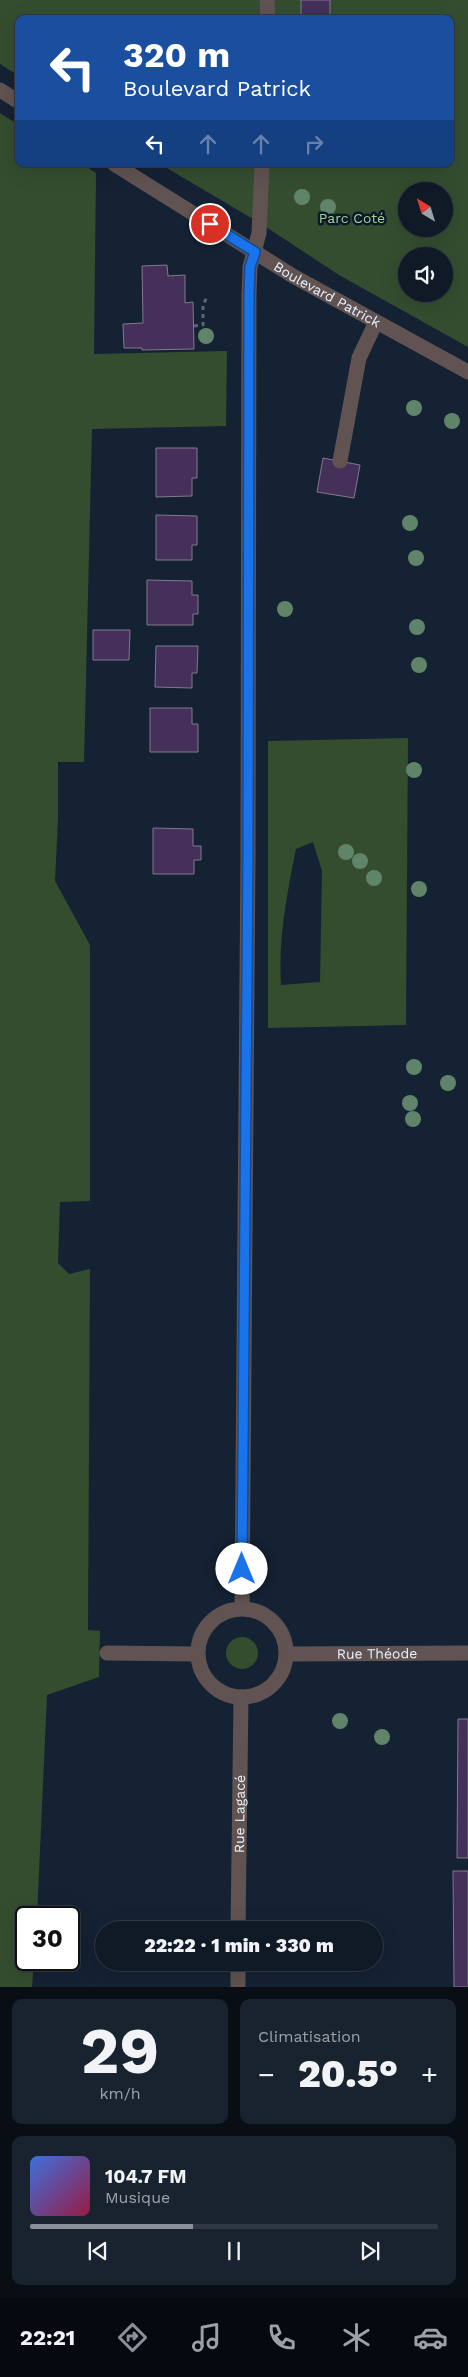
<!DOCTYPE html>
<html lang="fr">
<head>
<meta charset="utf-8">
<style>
	:root { --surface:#101a27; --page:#19232f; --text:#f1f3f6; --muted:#9ca1a7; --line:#303844; --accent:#8c9099 }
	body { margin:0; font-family:"Work Sans",sans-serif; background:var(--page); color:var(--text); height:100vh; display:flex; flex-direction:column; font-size:19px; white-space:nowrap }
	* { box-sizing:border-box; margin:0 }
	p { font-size:16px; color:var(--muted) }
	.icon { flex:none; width:28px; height:28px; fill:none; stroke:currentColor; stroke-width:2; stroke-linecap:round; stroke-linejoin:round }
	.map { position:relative; height:1987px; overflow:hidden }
	.sheet { display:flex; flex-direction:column; gap:12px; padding:12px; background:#090e15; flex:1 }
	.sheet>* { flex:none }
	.hud { position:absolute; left:15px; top:15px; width:439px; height:152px; border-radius:10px; box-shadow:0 5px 20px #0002,0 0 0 1px var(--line); background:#1a4fa0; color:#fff; overflow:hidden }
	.needle { width:32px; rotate:322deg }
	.controls { position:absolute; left:398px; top:182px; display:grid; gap:10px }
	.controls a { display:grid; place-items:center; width:55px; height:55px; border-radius:50%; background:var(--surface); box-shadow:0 5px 20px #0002,0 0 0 1px var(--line); font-size:25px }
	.speed { position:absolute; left:15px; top:1906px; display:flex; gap:10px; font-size:25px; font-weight:700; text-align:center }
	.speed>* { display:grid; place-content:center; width:65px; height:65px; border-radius:50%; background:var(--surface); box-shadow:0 5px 20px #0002,0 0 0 1px var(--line); line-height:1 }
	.speed .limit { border:2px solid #111; border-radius:8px; background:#fff; color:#111 }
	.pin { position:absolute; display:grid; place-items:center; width:42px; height:42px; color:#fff; margin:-21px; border:2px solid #fff; border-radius:50%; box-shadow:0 1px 5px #0007 }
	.me { position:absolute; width:55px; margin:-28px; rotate:0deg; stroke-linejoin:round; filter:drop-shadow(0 0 4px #0008) }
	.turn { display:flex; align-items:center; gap:18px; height:105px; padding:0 25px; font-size:22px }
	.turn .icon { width:65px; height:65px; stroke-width:2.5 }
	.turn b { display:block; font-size:35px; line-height:42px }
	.lanes { display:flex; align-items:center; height:48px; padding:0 25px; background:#0003; justify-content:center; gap:25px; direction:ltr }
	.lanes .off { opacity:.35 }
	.big { font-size:38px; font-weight:800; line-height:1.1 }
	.sheet .card { flex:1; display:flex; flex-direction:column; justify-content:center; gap:8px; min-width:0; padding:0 18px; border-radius:10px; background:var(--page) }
	.sheet .dial { align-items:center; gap:0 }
	.dial b { font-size:65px; line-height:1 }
	.song { display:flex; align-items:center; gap:15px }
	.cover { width:60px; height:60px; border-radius:8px; background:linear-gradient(135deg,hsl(220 70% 55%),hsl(340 70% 35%)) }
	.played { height:5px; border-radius:2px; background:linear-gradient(90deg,var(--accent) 40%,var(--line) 40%) }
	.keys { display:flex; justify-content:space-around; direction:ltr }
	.heat { display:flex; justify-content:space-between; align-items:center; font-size:28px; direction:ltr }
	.sheet .tiles { flex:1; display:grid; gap:12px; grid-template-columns:1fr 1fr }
	.card:last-child { grid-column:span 2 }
	.trip { position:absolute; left:95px; top:1921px; width:288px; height:50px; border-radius:25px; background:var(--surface); box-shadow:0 5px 20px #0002,0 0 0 1px var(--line); font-weight:800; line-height:50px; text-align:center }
	.dock { display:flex; height:80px; justify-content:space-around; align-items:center; background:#060a10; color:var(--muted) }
	.dock .icon { width:35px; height:35px }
	.dock .active { color:var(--accent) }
	.dock b { font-size:22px; color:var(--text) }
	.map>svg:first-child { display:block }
	.green { fill:#344d2f; fill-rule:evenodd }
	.building { fill:#443059; stroke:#837790 }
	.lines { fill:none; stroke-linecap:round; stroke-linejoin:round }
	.path { stroke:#5a6676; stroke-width:3; stroke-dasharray:4 4; stroke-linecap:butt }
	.minor { stroke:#605351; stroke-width:15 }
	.tree { fill:#608469 }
	.route-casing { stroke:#114b97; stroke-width:12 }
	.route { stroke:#1a73e8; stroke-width:9 }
	.labels { text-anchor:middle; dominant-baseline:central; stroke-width:5; stroke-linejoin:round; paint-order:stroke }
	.park-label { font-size:14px; fill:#9ed494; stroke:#0c182a }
	.street-label { font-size:14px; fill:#e9f2ff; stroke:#0c182a }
</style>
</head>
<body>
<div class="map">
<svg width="468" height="1987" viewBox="0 0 468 1987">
	<rect width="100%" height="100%" fill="#152234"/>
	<!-- green -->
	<path class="green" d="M0,0H468V347L339,275L260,223L160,164H450V19H19V76L0,64ZM406,191H444V229H406ZM406,256H444V294H406Z
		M0,113L19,125V164H82L96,173L94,354L227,351L226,426L92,429L84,762H58V818L55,881L90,945V1201L60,1202L58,1263L69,1274L90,1269L88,1630L100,1631L99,1677L47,1695L37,1917L26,1918V1960H34L32,1987H0Z
		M408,738L406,1025L268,1028V741ZM313,842L322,871L320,982L281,985C278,940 287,893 296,849Z
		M226 1653a16 16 0 1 1 32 0a16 16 0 1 1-32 0Z"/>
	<!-- building -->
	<path class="building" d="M301,0H330V18H301Z
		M167,265L168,276L185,275V303L193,302L194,349L142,350V348H124L123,324L143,323L142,266Z
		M156,448H197V478H192V496L156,497Z
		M323,458L360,465L354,498L317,492Z
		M156,515L197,516V545H192V560H156Z
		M147,580L192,581V595H198V614H193V625H147Z
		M93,630H130L129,660H93Z
		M156,646H198L197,673H192V688L155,687Z
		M150,708H192V724H198V752H150Z
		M153,828L193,829V846H201V860H194V874H153Z
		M458,1719H468V1858H457Z
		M453,1871H468V1987H454Z"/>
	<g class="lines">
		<!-- path -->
		<path class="path" d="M194,326L203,325V305L207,297"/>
		<!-- minor -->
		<g class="minor">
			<path d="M267,0L268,19"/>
			<path d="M0,90L19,102"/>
			<path id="s1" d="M114,164L293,276L468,372"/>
			<path d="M340,461L359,358L376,322"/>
			<path d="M242,1608L248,855L249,295L250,267L259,233L262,164"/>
			<circle cx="242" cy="1653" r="44"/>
			<path d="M107,1653L197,1654"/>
			<path id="s2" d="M287,1654L468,1653"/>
			<path id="s3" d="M238,1930L241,1697"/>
			<path d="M238,1987V1962"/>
		</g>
	</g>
	<!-- trees -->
	<g class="tree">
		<circle cx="302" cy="197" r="8"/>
		<circle cx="328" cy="207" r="8"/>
		<circle cx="206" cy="336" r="8"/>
		<circle cx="414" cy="408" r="8"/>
		<circle cx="452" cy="421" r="8"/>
		<circle cx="410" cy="523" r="8"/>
		<circle cx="416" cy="558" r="8"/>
		<circle cx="285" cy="609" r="8"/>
		<circle cx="417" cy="627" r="8"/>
		<circle cx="419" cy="665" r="8"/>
		<circle cx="414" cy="770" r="8"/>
		<circle cx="346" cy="852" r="8"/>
		<circle cx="360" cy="861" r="8"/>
		<circle cx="374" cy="878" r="8"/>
		<circle cx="419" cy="889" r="8"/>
		<circle cx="414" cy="1067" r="8"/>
		<circle cx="448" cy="1083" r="8"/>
		<circle cx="410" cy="1103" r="8"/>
		<circle cx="413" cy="1119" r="8"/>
		<circle cx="340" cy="1721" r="8"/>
		<circle cx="382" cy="1737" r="8"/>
	</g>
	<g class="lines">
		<defs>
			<path id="route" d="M210,224L255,252L250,267L249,295L248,855L242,1569"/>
		</defs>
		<!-- route casing -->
		<use href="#route" class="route-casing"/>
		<!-- route -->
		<use href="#route" class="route"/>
	</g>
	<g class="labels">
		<!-- park labels -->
		<g class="park-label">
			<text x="352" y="218">Parc Coté</text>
		</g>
		<!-- street labels -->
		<g class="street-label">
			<text stroke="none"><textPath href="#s1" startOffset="250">Boulevard Patrick</textPath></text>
			<text stroke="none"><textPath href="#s2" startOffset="90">Rue Théode</textPath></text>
			<text stroke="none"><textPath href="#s3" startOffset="116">Rue Lagacé</textPath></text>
		</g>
	</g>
</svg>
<div class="controls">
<a><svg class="needle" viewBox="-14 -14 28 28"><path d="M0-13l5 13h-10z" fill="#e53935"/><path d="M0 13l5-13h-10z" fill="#9ca1a7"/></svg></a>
<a><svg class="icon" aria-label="sound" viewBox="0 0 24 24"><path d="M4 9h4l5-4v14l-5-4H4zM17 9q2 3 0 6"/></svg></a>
</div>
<div class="speed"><div class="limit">30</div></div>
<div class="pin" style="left:210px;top:224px;background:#d93025"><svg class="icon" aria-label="arrive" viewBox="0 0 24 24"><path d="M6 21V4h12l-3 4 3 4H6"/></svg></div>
<svg class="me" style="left:242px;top:1569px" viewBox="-20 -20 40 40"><circle r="19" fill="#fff"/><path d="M0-13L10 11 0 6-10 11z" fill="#1a73e8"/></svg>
<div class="trip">22:22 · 1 min · 330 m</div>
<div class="hud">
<div class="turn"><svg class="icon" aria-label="left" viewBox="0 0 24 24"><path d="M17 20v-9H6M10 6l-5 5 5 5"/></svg><div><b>320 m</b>Boulevard Patrick</div></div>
<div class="lanes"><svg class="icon" aria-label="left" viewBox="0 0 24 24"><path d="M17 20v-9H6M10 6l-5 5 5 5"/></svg><svg class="icon off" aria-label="ahead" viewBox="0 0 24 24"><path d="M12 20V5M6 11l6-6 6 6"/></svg><svg class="icon off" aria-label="ahead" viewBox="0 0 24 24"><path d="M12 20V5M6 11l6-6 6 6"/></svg><svg class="icon off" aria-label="right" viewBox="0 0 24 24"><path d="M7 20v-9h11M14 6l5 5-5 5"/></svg></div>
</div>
</div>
<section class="sheet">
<div class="tiles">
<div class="card dial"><b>29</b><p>km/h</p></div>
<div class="card"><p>Climatisation</p>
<div class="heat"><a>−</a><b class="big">20.5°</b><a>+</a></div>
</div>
<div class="card">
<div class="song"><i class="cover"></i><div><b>104.7 FM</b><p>Musique</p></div></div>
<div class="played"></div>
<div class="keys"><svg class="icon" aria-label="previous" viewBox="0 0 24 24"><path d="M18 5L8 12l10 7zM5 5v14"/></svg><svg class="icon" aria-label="pause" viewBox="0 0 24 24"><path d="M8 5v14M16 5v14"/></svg><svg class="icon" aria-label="next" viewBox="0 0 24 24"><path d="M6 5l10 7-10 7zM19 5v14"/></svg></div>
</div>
</div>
</section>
<nav class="dock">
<b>22:21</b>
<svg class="icon active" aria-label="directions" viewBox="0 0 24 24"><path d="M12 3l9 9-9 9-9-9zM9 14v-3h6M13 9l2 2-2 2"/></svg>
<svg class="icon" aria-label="music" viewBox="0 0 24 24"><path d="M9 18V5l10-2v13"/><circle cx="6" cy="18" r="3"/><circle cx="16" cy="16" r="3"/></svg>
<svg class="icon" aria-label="phone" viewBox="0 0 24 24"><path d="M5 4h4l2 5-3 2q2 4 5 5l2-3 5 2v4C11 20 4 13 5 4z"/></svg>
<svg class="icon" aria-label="climate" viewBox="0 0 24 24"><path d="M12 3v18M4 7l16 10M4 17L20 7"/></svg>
<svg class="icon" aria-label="car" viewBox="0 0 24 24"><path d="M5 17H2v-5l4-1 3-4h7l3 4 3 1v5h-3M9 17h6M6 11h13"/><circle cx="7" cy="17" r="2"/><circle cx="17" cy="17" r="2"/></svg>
</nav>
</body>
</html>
